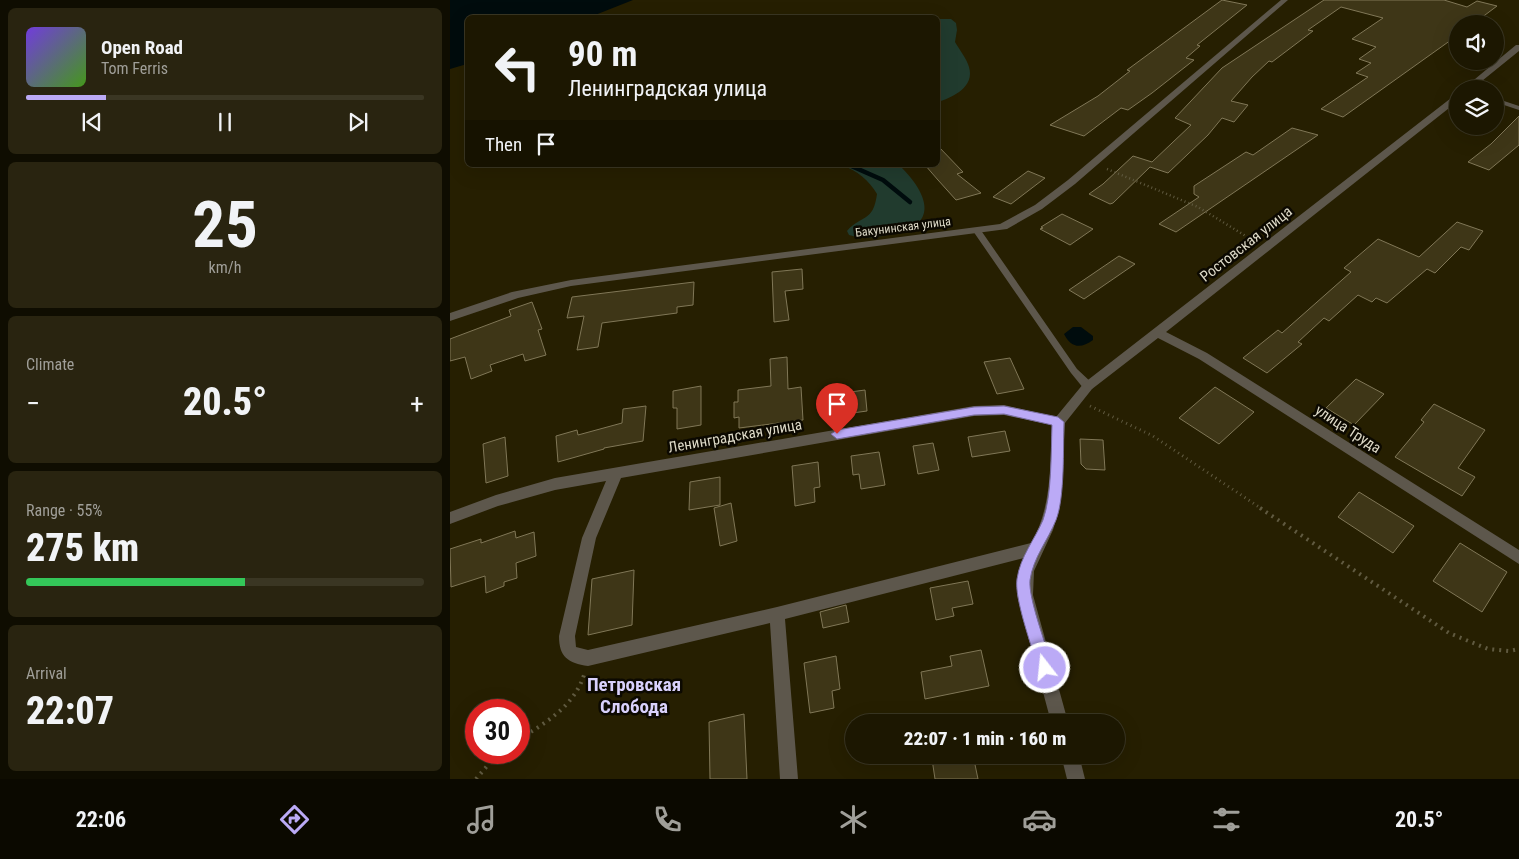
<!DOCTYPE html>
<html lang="en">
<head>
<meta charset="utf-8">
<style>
	:root { --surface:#1c1701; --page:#292410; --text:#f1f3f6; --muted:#a09f99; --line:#3a3623; --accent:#bbaaf6 }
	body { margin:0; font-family:"Roboto Condensed",sans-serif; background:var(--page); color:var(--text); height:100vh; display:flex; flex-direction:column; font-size:19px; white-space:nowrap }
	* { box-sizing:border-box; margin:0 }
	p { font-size:16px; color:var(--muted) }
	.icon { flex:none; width:28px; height:28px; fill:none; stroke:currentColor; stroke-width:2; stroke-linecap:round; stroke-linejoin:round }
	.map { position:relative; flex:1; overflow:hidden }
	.sheet { display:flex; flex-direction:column; gap:8px; padding:8px; background:#0f0d01; width:450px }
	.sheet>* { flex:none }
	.hud { position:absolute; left:15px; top:15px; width:475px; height:152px; border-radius:8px; box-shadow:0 5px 20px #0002,0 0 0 1px var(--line); background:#1c1701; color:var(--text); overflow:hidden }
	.buttons { position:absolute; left:999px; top:15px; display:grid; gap:10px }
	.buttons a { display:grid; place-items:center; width:55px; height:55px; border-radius:50%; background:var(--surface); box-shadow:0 5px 20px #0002,0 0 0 1px var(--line); font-size:25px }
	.speed { position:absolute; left:15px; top:699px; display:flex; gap:10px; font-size:25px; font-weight:700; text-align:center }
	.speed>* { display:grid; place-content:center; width:65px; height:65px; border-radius:50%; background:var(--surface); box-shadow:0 5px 20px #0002,0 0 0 1px var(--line); line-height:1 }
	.speed .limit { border:8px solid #d22; background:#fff; color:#111 }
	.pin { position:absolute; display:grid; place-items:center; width:42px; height:42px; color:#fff; margin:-51px -21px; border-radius:50% 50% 50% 0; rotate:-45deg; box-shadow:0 0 5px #0007 }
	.pin .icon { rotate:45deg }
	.me { position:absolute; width:55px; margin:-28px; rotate:344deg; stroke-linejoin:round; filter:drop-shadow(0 0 4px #0008) }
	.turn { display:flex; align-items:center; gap:18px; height:105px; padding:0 20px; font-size:22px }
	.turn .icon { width:65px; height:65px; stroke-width:2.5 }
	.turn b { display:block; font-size:35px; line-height:42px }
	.then { display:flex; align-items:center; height:48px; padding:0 20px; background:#0003; gap:10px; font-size:19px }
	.big { font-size:38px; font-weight:800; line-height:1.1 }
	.sheet .card { flex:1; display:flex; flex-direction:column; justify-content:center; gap:8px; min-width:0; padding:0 18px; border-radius:8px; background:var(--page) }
	.sheet .dial { align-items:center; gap:0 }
	.dial b { font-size:65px; line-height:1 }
	.song { display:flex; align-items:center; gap:15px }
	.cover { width:60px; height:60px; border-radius:8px; background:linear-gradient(135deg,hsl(260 70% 55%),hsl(100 70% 35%)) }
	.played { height:5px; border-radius:2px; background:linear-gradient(90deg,var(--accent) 20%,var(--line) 20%) }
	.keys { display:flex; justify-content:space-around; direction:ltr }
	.heat { display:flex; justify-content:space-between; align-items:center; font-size:28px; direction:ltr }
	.charge { height:8px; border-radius:4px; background:linear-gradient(90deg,#34c759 55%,var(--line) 0) }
	.trip { position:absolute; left:395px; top:714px; width:280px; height:50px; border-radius:25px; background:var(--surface); box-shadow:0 5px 20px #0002,0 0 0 1px var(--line); font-weight:800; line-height:50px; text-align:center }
	.tab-bar { display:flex; height:80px; justify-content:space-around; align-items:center; background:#0b0900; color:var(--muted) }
	.tab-bar .icon { width:35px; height:35px }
	.tab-bar .selected { color:var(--accent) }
	.tab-bar b { font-size:22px; color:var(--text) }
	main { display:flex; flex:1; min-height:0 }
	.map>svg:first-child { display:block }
	.green { fill:#213b2e }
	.water { fill:#000c0d }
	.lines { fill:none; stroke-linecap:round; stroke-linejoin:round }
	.stream { stroke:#000c0d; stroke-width:4.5 }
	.building { fill:#3e3617; stroke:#807757 }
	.path-far2 { stroke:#605a40; stroke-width:2.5; stroke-dasharray:1 3; stroke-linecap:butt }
	.path-far1 { stroke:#605a40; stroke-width:3; stroke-dasharray:1 4; stroke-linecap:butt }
	.path { stroke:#605a40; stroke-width:4; stroke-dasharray:2 5; stroke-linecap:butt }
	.lane { fill:#5d574c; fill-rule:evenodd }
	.street { fill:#5d574c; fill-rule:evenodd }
	.route { fill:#bbaaf6; stroke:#7a6ea0 }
	.labels { text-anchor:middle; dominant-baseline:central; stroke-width:5; stroke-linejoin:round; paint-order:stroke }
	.far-street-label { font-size:12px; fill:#dedac8; stroke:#0c0901 }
	.street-label { font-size:15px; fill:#dedac8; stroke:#0c0901 }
	.near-neighbourhood-label { font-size:19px; font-weight:bold; fill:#d9d1fc; stroke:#0c0901 }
</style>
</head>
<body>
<main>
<section class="sheet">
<div class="card">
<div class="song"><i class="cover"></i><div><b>Open Road</b><p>Tom Ferris</p></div></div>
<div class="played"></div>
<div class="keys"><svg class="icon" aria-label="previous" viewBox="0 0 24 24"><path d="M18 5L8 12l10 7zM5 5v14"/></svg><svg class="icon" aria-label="pause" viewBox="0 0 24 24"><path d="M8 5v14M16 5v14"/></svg><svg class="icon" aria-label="next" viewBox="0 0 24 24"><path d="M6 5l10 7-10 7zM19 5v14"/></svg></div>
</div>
<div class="card dial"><b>25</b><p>km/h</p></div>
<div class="card"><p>Climate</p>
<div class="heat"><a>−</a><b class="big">20.5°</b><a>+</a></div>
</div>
<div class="card"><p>Range · 55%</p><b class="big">275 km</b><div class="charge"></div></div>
<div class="card"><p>Arrival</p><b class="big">22:07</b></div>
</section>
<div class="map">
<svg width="1069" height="779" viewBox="0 0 1069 779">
	<rect width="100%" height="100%" fill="#261f01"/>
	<!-- green -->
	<path class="green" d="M488,19H501L506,23L507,30L505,42C509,49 517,59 519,67C525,87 503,97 488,102Z
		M392,165H449C479,194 491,227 438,235C424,238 413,239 399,235L397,231C412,214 423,223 427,194C419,180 407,171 392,165Z"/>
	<!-- water -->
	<path class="water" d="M0,0H183L140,17L18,18L17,64L0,69Z
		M623,327H631L643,336V340C631,349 621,348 614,334Z"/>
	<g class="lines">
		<!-- stream -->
		<path class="stream" d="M399,165L433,180L460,202"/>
	</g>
	<!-- building -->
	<path class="building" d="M772,0L797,5L747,45L750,46L736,58L744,60L702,93L678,110L671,108L634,136L600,125L648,96L680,71L677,70Z
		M874,0H994L1017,7L1027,1L1047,6L1023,24H1008V35L893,117L871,109L918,77L906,73L921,63L909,59L926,47L902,39L933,18L891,7L858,30L863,31L822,62L819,61L802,77L781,101L798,105L784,122L772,118L758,135L718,173L700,167L663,203L660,204L639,194L653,184L683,156L702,162L741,125L725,118L772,68Z
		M1069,116V145L1039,170L1018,162L1041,144Z
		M842,128L868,135L726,232L709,224L749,197L744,194V186L796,152L803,155Z
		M488,146L513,172L507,174L531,193L506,200L488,180L475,165H488Z
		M578,171L595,178L561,204L543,197Z
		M612,214L643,229L620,245L590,229L593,228L591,227Z
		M1007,222L1033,231L1019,250L1011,247L985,273L977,269L937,303L926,298L922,302L908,295L879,321L874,318L848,342L852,344L817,373L793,358L828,330L832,333L901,272L894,268L928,239L969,257Z
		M669,256L685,264L634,299L619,290Z
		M352,269L353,289L335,291L339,320L324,322L322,272Z
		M244,282L243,305L227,307V313L152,323L148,347L127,350L134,316L117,318L122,297Z
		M82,302L92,329L88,330L96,355L75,361L73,354L40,365L42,371L21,379L15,357L0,361V339L61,316L59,310Z
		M337,357L338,389L351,387L353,420L289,428V417L284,418V402H288V390L321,386L320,359Z
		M560,358L574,389L547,394L534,362Z
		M906,379L934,394L904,425L876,408Z
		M251,386V425L227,429V408H223V391Z
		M765,387L804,412L769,444L729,418Z
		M415,390L417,411L395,414L393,393Z
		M984,404L1035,430L1008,468L1025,477L1012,496L945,457L974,422L971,420Z
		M196,406L193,441L154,448V449L108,462L106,436L127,430L128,435L172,423L173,409Z
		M555,431L560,451L522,457L518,437Z
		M55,437L58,476L36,483L33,444Z
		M630,439L653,440L655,470L636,469L631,464Z
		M483,443L489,470L468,474L463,446Z
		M429,452L435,485L411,489L409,474L403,475L401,456Z
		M368,462L370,487L364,488L365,502L345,506L342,466Z
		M270,477V505L239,510L240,482Z
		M909,492L964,526L943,553L888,517Z
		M281,503L287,541L270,546L264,508Z
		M65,531L66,538L84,532L86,556L66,563L67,578L54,582V586L36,593L35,576L1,587L0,549L31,539V543Z
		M1010,543L1057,572L1032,612L983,581Z
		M184,570L182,625L138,635L142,579Z
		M518,581L523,604L502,608L504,616L486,620L480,588Z
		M396,605L399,622L373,628L370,612Z
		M531,650L539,686L475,699L471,672L502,666L500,656Z
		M386,656L390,689L382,691L384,708L360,713L354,663Z
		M294,714L297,779H260L259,722Z
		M500,755H523L528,779H485L482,759Z"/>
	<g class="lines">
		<!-- path-far2 -->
		<path class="path-far2" d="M657,169L748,207L804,241"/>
		<!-- path-far1 -->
		<path class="path-far1" d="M640,406L703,436L812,509"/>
		<!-- path -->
		<path class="path" d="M810,508L999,633L1038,649L1059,651L1069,649
			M69,739C96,723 124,706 134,675
			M26,779L49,752"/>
		<!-- lane -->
		<path class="lane" d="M1045,98L1069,106V110L1045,102Z
			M524,229H530L627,369L642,383L643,386L642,389H634L621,373L523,231Z"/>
		<!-- street -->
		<path class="street" d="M831,0H838L625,184L592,209L557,229L121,286L68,298L0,321V313L62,292L121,280L550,224L585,205L618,180Z
			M1066,45H1069V51L1022,89H1013Z
			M1005,95H1008V101L716,332L757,353L1069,550V564L749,359L708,338L642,389L615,423L610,507L603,530L584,571L583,595L618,722H601L567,595L569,571L574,558L335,619L348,779H330L320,623L138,666C118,663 109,657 109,636L132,538L156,481L105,490L48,506L0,524V512L46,495L105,478L524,406L554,405L606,417L634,383ZM554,415L602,425C600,465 602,508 581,543L327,607L138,650L126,647L125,636L146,538L171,478L524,416Z
			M611,755H629L635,779H617Z"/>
	</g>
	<!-- route -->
	<path class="route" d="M554,406L608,417L614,422C613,448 615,497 606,520C598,540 583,558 580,580C578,598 597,648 603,668L600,673L595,675L590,673L588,668C582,647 564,598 567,579C570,557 585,539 593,520C602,495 601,452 602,425L554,414L524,415L387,439L381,434L387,430L524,407Z"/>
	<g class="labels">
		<!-- far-street labels -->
		<g class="far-street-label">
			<text transform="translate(453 227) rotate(-7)">Бакунинская улица</text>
		</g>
		<!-- street labels -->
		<g class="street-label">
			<text transform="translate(796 244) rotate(-38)">Ростовская улица</text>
			<text transform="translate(898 429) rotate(33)">улица Труда</text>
			<text transform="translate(285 436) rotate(-10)">Ленинградская улица</text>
		</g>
		<!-- near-neighbourhood labels -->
		<g class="near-neighbourhood-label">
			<text x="184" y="684">Петровская<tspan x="184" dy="22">Слобода</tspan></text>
		</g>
	</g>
</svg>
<div class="buttons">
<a><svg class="icon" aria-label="sound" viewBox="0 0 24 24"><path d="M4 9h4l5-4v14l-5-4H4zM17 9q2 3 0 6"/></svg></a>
<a><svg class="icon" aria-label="layers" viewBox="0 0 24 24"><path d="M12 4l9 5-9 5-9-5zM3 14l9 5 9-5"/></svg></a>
</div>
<div class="speed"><div class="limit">30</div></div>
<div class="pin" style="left:387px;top:434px;background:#d93025"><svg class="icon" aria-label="arrive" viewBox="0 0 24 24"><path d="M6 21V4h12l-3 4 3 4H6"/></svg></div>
<svg class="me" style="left:595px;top:668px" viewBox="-20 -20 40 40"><circle r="17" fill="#bbaaf6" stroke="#fff" stroke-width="3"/><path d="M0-11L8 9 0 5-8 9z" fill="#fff"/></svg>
<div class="trip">22:07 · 1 min · 160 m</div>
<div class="hud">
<div class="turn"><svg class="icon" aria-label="left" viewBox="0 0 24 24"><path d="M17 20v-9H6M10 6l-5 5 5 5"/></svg><div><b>90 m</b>Ленинградская улица</div></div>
<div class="then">Then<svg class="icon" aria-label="arrive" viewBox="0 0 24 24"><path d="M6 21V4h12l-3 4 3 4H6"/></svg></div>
</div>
</div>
</main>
<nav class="tab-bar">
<b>22:06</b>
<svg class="icon selected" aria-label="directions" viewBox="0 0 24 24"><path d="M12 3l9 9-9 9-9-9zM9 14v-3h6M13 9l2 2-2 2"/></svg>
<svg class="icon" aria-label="music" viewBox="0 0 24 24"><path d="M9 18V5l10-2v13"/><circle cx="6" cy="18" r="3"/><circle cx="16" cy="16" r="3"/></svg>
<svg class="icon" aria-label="phone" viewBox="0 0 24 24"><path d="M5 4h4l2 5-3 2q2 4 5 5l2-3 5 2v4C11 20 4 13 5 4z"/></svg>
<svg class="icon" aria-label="climate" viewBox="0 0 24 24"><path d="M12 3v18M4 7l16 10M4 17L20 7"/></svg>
<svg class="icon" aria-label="car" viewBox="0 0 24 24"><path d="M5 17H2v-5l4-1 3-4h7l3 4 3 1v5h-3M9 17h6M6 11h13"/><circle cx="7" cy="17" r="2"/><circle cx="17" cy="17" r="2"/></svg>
<svg class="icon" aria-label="filters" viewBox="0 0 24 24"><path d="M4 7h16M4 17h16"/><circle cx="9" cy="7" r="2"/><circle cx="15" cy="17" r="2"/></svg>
<b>20.5°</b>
</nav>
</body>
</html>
